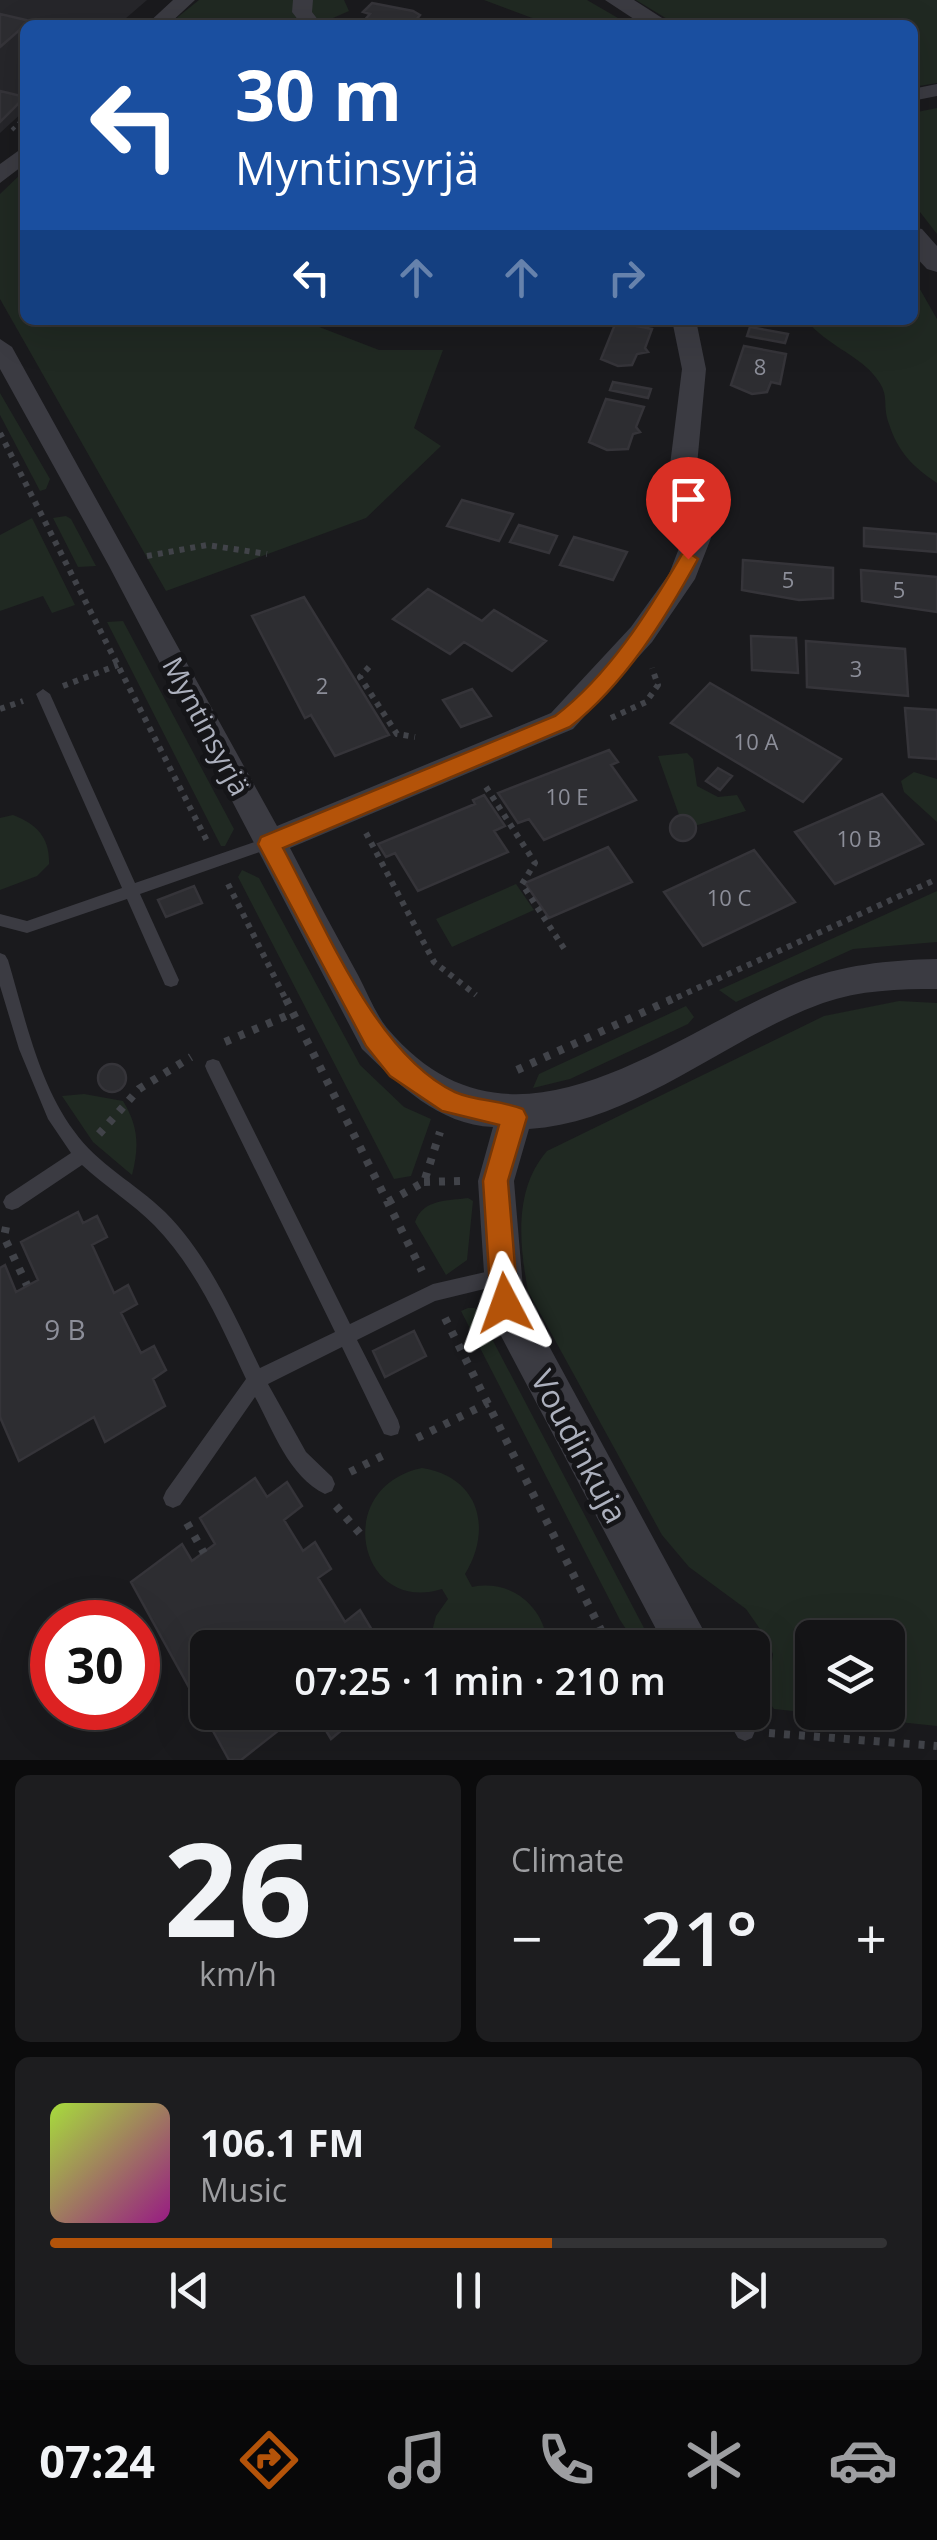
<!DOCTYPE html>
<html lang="en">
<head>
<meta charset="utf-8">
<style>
	:root { --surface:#141416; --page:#1d1d1f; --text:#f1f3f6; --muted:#9d9ea1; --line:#333335; --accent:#b45309 }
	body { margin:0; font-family:"Open Sans",sans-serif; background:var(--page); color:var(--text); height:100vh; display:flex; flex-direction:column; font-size:38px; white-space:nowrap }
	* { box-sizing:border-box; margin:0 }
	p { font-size:32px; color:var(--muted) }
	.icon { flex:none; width:55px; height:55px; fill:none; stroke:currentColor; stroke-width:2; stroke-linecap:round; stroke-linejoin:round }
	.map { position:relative; height:1760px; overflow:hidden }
	.side { display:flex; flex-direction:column; gap:15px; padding:15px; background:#0b0b0c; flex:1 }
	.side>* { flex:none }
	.top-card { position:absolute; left:20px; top:20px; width:898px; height:305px; border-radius:15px; box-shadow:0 10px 40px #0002,0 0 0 2px var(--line); background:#1a4fa0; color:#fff; overflow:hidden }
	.buttons { position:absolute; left:795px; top:1620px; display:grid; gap:20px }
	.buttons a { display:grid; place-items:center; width:110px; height:110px; border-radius:15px; background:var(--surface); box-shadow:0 10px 40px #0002,0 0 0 2px var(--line); font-size:50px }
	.speed { position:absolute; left:30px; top:1600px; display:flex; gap:20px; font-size:50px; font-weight:700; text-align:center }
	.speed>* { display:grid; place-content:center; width:130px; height:130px; border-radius:50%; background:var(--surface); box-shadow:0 10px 40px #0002,0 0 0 2px var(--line); line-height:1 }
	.speed .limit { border:15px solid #d22; background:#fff; color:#111 }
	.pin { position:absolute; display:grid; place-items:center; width:85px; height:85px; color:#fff; margin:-102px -42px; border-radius:50% 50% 50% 0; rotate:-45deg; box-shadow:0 0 10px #0007 }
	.pin .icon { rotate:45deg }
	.me { position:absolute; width:110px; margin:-55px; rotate:356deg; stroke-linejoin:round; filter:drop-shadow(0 0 8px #0008) }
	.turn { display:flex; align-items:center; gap:35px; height:210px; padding:0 50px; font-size:45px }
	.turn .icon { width:130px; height:130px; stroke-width:2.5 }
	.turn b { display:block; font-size:70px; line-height:85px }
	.lanes { display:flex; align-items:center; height:95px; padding:0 50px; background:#0003; justify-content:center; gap:50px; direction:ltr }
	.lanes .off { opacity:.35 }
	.big { font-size:75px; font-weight:600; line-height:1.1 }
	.side .card { flex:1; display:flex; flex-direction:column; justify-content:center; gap:15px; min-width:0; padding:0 35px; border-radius:15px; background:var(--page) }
	.side .dial { align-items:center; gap:0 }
	.dial b { font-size:130px; line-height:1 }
	.song { display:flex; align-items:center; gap:30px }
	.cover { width:120px; height:120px; border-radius:15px; background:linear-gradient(135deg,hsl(80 70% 55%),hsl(310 70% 35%)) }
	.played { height:10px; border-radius:5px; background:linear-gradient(90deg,var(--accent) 60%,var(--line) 60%) }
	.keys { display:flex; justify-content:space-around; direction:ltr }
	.heat { display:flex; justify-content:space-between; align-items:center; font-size:55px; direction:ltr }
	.side .tiles { flex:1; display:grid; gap:15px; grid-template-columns:1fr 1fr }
	.card:last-child { grid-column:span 2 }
	.trip { position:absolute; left:190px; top:1630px; width:580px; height:100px; border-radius:15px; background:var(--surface); box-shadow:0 10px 40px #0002,0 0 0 2px var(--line); font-weight:600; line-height:100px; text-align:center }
	.menu { display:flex; height:160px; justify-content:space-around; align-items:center; background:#080809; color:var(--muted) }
	.menu .icon { width:70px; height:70px }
	.menu .selected { color:var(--accent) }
	.menu b { font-size:45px; color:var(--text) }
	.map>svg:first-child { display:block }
	.built { fill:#26262a }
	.green { fill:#202922; fill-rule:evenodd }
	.building { fill:#2d2d31; stroke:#353439; stroke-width:2.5 }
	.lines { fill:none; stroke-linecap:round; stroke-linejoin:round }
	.path-far2 { stroke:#414349; stroke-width:4; stroke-dasharray:4 5; stroke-linecap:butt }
	.path-far1 { stroke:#414349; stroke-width:6; stroke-dasharray:5 6; stroke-linecap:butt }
	.path { stroke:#414349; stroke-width:8; stroke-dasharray:6 9; stroke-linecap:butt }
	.service { fill:#3b3b42; fill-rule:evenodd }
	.minor { fill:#3b3b42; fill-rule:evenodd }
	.tertiary { fill:#3b3b42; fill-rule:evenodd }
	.route { fill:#b45309; stroke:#753606; stroke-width:2.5 }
	.labels { text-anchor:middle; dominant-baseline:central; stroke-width:10; stroke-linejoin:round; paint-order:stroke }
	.number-label { font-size:22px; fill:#8c8e99 }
	.street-label { font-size:28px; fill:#acb0bd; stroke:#151518 }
	.near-number-label { font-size:28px; fill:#8c8e99 }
	.near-street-label { font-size:32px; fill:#acb0bd; stroke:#151518 }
</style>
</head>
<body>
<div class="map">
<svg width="937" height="1760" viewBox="0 0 937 1760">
	<rect width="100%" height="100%" fill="#1a1a1d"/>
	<!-- built -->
	<path class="built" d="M0,0H147L118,25H25V110L0,133Z"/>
	<!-- green -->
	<path class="green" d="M199,0H344L349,11L317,25H168Z
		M484,0H587L630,25H551Z
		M636,0H937V83L913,87L912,25H677Z
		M937,108V234L913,203L912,113Z
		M25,170V320H301L379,350H443L414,428L441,446L366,518L166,591L0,299V194Z
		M913,277L937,319V483C913,467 898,452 889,424C881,401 892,396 873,374C856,354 827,345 806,320H912Z
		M0,393L50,479L46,489L40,491L0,415Z
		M66,516L71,519L96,566L78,567L53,518Z
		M32,518L75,605L52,613L43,596L0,611V535Z
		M123,621L234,829L225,846H221L107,622Z
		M687,753L693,759L697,786L718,797L737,795L746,811L684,829L658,756Z
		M914,772L937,779V822L904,792L901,781Z
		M13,815C37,824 50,838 49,864L37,876L0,890V818Z
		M242,870L259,878L360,1065L404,1107L431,1119L411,1176L394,1179L238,877Z
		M516,884L534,910L452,947L436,919Z
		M937,891V942L853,949L736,1002L719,990Z
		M899,1001L937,1003V1726L774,1709L767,1699L773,1654L760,1629L746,1609L689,1567L662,1535L528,1291C519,1243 514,1189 547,1151L824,1016ZM812,1638H888V1712H812Z
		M686,1006L694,1017L688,1024L570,1079L533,1088L539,1074Z
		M84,1094L123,1101C139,1127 139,1147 132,1175L93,1142L62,1096Z
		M468,1198L473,1201L467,1260L446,1275L415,1222C423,1199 447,1201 468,1198Z
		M468,1308H475L481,1318L654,1647H638L620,1620L461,1311Z
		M422,1468C479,1477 493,1528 465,1574L472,1587C511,1579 545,1606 548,1647H428L436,1616L448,1599L442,1589C358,1615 331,1487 422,1468Z"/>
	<!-- building -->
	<path class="building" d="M372,3L413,11L420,15L412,25H360L370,14L363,12Z
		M0,14L30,21L0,47Z
		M0,91L25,97L0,122Z
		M616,322L652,329L645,348L648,352L637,354L632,365L618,366L601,359Z
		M750,327L788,334L785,343L747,336Z
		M744,346L786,354L780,384L771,382L767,392L752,394L731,385Z
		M613,382L651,389L648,398L610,390Z
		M606,399L644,407L636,427L640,432L633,434L628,449L607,450L589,442Z
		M462,500L513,514L499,541L447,526Z
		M519,525L557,536L549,553L510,542Z
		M864,528L937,534V552L864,546Z
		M574,537L627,552L613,580L560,565Z
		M743,560L833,568V598L799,600L742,590Z
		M861,570L937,577V612L862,601Z
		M428,589L482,621L494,610L546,641L512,671L464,642L450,654L393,619Z
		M304,597L389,735L335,756L311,715L305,718L252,616Z
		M751,636L796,638L798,673L752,670Z
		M806,641L905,649L908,696L807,687Z
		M710,683L841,759L803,802L671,723Z
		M472,689L491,716L461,727L443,700Z
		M905,708L937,710V759L909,757Z
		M609,750L618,762L611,765L636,800L544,840L529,819L518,823L498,793Z
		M718,768L732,776L720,790L706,781Z
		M882,794L923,844L835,884L795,832Z
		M484,795L505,826L494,831L508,852L418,891L395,853L386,857L378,844L475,804L473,800Z
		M670 828a13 13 0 1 1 26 0a13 13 0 1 1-26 0Z
		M608,847L632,882L549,918L525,883Z
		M754,850L795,902L703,946L664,892Z
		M194,886L202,903L166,917L158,900Z
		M98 1078a14 14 0 1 1 28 0a14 14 0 1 1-28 0Z
		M78,1212L83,1223L97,1216L107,1237L92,1245L114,1293L128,1285L137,1304L121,1313L141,1353L154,1346L166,1370L153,1379L165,1406L105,1442L94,1417L19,1461L0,1417V1268L5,1265L16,1292L38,1280L21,1242Z
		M414,1331L426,1356L385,1377L373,1351Z
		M255,1478L267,1497L287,1482L302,1506L284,1520L303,1551L315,1542L331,1569L318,1578L345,1622L360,1610L378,1640L368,1648H208V1712H302L241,1760H229L131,1582L182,1544L192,1561L215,1544L200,1518Z
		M315,1712H363L331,1739Z"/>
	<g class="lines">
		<!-- path-far2 -->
		<path class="path-far2" d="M12,130L25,117"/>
		<!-- path-far1 -->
		<path class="path-far1" d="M0,433L207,841
			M147,556L207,545L267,554
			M369,667L360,677L397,734L415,737
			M63,686L118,665
			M0,709L23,701
			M611,718L646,702L658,685L652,668
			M486,787L535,863L522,884L567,953
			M366,833L434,962L476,995
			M228,884L287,1002
			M667,1002L937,879"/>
		<!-- path -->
		<path class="path" d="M286,999L422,1271
			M225,1042L293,1013
			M517,1070L672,999
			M99,1134L139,1089L191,1057
			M424,1182L463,1181
			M388,1202L424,1182L440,1132
			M6,1227L4,1237L27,1285
			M445,1318L610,1648
			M417,1438L488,1403
			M350,1472L384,1455
			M336,1506L363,1537
			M187,1523L204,1553
			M769,1733L937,1746"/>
		<!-- service -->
		<path class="service" d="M43,689L50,694L135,883L269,837L274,839L276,843L274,847L140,894L179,980L177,985L171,987L165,985L127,899L27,933L0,926V914L27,921L122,888L36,694Z
			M0,953L5,955L8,960C25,1017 38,1082 74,1131C97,1164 135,1183 165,1212C208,1255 234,1314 260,1368L335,1332L207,1071L205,1066L207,1061L213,1059L219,1061L350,1324L433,1284L503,1268L509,1271L512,1277L509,1283L435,1301L357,1340L398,1420L400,1427L398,1434L391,1436L384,1434L342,1347L268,1384L306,1452L332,1477L335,1484L332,1491L325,1494C289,1477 273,1430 255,1397L180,1505L173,1508L166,1505L163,1498L166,1491L246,1379C221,1325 196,1268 154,1225C132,1203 105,1186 82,1165L18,1208L12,1210L6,1208L3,1202L6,1196L71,1153L48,1119L19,1049L0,986Z
			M674,1712H694L690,1723L683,1726L676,1723Z
			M723,1712H745L755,1731L752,1738L745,1741L738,1738Z"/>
		<!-- minor -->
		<path class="minor" d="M173,0H195L168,25H146Z
			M293,0H313L312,12L322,25H302L292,12Z
			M937,84V96L912,101V89Z
			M25,146V164L0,183V164Z
			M672,320H696L706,369L697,465L711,538L695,579L652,642L573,729L290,848C312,891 335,933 358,975C367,992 375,1013 387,1028C511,1176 664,1037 796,983C841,965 888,960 937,959V989C899,989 860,990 823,1003C725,1038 636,1122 529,1129L514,1181L524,1300L713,1648H666L491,1317L486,1303L478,1181L493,1127C439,1125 398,1084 362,1049L109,566L0,369V339L12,347L277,826L551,713L631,627L669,574L683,538L670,465L682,369Z"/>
		<!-- tertiary -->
		<path class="tertiary" d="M605,0H634L673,25H643Z
			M912,227L922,229L937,246V272L927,269L912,253Z"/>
	</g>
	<!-- route -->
	<path class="route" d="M688,552L698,559C665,619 625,684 570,727L283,848C324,923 376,1055 455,1092C475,1101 501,1100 523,1109L527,1117L508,1181L518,1303L514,1313L505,1317L495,1313L491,1303L483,1181L499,1125L442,1111L390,1076L366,1046L258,844L261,837L555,716C609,675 648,612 682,554Z"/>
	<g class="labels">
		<!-- number labels -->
		<g class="number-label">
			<text x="760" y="366">8</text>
			<text x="788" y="579">5</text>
			<text x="899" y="589">5</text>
			<text x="856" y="668">3</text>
			<text x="322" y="685">2</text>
			<text x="756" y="741">10 A</text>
			<text x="567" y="796">10 E</text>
			<text x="859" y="838">10 B</text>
			<text x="729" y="897">10 C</text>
		</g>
		<!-- street labels -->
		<g class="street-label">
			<text transform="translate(207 726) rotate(62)">Myntinsyrjä</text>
		</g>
		<!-- near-number labels -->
		<g class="near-number-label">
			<text x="65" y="1329">9 B</text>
		</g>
		<!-- near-street labels -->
		<g class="near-street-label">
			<text transform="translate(580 1446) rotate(62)">Voudinkuja</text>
		</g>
	</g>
</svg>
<div class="buttons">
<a><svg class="icon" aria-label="layers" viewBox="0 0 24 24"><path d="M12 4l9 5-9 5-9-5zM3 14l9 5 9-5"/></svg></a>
</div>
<div class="speed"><div class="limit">30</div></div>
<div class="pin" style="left:688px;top:559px;background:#d93025"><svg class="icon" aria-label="arrive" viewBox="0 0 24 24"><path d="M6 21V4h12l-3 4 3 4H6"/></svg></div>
<svg class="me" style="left:505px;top:1303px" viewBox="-20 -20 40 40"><path d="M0-17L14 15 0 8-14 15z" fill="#b45309" stroke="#fff" stroke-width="4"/></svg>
<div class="trip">07:25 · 1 min · 210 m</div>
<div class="top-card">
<div class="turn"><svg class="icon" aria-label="left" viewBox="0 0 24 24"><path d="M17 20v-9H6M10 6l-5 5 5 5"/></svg><div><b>30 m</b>Myntinsyrjä</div></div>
<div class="lanes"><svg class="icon" aria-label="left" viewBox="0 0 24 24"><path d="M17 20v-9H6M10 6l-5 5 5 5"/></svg><svg class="icon off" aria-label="ahead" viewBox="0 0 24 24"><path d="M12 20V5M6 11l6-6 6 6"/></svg><svg class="icon off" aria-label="ahead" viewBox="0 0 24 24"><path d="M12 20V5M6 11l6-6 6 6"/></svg><svg class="icon off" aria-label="right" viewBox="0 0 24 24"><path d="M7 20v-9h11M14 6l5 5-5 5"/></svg></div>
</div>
</div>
<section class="side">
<div class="tiles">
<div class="card dial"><b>26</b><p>km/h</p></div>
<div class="card"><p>Climate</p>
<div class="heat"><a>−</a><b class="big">21°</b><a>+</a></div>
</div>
<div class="card">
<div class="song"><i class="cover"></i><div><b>106.1 FM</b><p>Music</p></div></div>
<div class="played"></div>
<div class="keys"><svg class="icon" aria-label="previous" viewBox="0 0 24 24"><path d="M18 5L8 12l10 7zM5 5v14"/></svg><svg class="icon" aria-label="pause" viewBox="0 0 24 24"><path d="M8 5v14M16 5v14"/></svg><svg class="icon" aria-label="next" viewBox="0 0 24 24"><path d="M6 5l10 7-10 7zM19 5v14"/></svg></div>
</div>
</div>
</section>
<nav class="menu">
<b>07:24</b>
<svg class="icon selected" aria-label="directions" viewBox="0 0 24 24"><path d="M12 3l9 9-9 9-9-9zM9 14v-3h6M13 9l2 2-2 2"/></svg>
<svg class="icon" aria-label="music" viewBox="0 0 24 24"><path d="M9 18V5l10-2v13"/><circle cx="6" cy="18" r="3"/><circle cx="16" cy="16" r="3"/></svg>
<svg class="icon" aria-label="phone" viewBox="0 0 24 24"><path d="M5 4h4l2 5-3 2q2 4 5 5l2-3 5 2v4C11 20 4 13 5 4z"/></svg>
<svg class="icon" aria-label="climate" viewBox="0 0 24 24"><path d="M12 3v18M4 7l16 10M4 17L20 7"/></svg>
<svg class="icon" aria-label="car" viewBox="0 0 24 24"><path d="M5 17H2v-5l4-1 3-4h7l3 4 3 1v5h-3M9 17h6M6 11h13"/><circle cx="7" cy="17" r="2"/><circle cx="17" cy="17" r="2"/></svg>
</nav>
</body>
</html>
